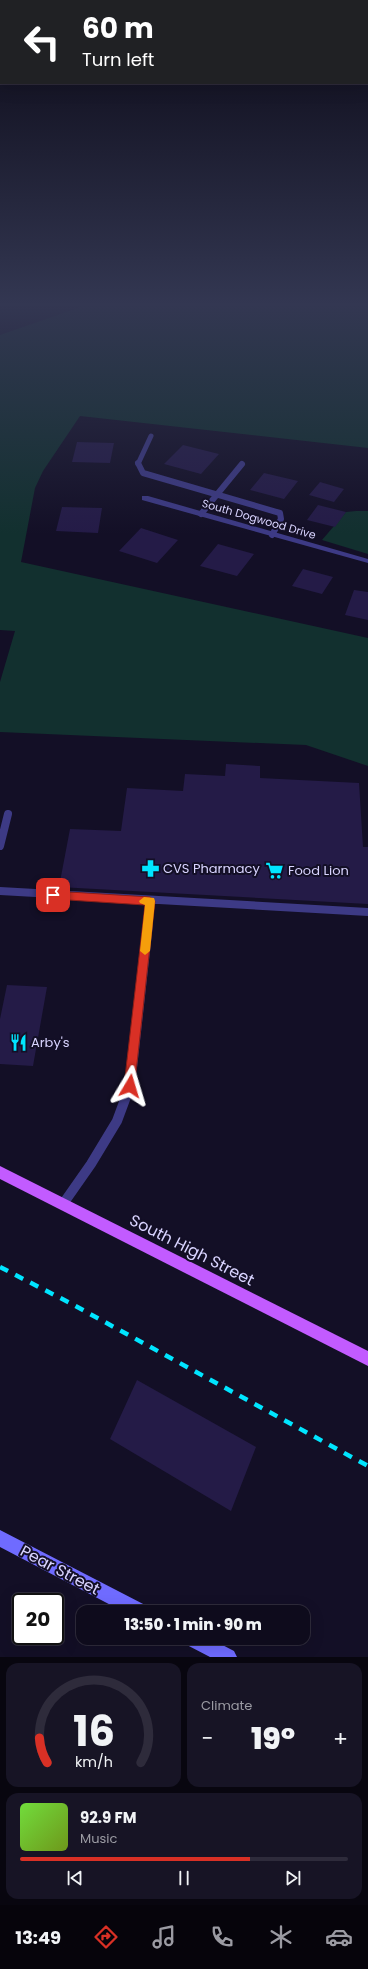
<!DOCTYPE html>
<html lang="en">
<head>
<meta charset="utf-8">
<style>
	:root { --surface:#0e0b1c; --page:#171425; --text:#f1f3f6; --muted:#9b9ba3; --line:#2e2b3b; --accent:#d93025 }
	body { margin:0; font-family:Poppins,sans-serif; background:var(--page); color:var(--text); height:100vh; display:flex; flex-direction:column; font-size:15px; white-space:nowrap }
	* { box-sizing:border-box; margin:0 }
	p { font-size:13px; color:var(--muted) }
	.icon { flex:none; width:22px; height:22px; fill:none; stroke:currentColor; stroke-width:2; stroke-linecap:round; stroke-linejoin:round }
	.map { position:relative; height:1657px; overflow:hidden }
	.drawer { display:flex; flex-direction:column; gap:6px; padding:6px; background:#08060f; flex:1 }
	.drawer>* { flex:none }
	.guide { position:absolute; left:0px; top:0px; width:368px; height:84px; box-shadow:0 4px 16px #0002,0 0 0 1px var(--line); background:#202124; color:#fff; overflow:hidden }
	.speed { position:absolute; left:12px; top:1593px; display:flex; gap:8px; font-size:20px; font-weight:700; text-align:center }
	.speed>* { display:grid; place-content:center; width:52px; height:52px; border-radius:50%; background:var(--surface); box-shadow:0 4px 16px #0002,0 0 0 1px var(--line); line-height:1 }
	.speed .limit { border:2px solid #111; border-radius:6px; background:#fff; color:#111 }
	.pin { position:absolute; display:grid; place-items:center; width:34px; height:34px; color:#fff; margin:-17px; border-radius:8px; box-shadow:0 2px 6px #0006 }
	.me { position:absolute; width:44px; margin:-22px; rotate:7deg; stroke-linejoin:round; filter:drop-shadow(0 0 3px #0008) }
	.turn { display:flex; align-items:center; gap:14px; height:84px; padding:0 16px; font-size:18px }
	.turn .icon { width:52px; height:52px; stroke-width:2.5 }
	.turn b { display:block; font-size:28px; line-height:34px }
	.big { font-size:30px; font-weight:800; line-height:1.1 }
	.drawer .widget { flex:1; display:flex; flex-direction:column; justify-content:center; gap:6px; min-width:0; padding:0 14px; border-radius:12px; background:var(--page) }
	.drawer .dial { align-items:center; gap:0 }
	.dial svg { height:104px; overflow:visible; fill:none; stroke:var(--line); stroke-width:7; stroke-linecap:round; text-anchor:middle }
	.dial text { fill:var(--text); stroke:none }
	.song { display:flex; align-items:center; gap:12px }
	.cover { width:48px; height:48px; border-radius:6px; background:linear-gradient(135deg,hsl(100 70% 55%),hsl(80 70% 35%)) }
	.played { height:4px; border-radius:2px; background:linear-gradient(90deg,var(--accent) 70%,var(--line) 70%) }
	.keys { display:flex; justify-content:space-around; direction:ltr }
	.heat { display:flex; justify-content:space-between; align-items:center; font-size:22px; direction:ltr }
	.drawer .tiles { flex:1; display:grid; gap:6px; grid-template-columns:1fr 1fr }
	.widget:last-child { grid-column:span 2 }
	.trip { position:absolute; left:76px; top:1605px; width:234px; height:40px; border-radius:12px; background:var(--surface); box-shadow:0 4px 16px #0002,0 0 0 1px var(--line); font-weight:800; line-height:40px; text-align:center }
	.tabs { display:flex; height:64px; justify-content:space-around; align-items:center; background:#06040b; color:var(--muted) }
	.tabs .icon { width:28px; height:28px }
	.tabs .on { color:var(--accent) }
	.tabs b { font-size:18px; color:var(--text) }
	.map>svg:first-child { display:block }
	.green { fill:#12302f }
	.building { fill:#241b47 }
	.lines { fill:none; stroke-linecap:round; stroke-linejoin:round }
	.lane-far3 { stroke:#3d3a85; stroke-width:5 }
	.lane-far2 { stroke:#3d3a85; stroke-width:6 }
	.lane-far1 { stroke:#3d3a85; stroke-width:8 }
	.lane { stroke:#3d3a85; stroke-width:10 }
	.street { fill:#3d3a85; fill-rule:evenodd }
	.secondary { fill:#6f6bff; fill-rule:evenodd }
	.primary { fill:#c25bff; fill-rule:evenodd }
	.rail { stroke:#00e5ff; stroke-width:4.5; stroke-dasharray:9 8; stroke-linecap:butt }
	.route { fill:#d93025; stroke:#8d1f18 }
	.slow { fill:#f59e0b }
	.labels { text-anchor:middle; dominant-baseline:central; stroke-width:4; stroke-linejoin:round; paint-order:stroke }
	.far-street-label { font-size:11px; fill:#d9d4ff; stroke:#130f26 }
	.poi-label { font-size:13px; fill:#d9d4ff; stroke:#130f26; text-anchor:start }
	.near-street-label { font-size:16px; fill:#d9d4ff; stroke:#130f26 }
</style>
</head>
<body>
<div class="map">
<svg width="368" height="1657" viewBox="0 0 368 1657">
	<rect width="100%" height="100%" fill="#130f26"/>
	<!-- green -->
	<path class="green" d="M95,302H368V448L80,416L43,471L35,488L21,562L368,638V766L306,745L0,732V682L15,631L0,630V335Z
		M356,511H368V554L322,540L346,512Z"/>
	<!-- building -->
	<path class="building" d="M77,442L114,443L110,463L72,462Z
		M183,445L219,454L201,474L164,464Z
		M264,473L298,481L284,499L250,490Z
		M320,482L344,489L334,502L309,495Z
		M318,505L346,512L335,527L307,520Z
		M62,507L102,508L98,533L56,531Z
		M141,528L178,540L157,563L119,551Z
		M218,544L254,554L237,576L200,566Z
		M303,569L333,577L322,594L292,586Z
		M354,590L368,592V620L345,615Z
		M226,764L260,766V778L359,783L363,847H368V904L59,887L70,829L121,831L127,788L183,791L185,774L225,776Z
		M7,985L47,987L33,1066L0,1064V1019Z
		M137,1380L256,1447L231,1511L110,1439Z"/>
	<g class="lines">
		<!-- lane-far3 -->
		<path class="lane-far3" d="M138,464L151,436"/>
		<!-- lane-far2 -->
		<path class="lane-far2" d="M138,463L143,473L280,513L281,519L272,535
			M201,514L242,464"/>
		<!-- lane-far1 -->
		<path class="lane-far1" d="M0,846L8,814
			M0,891L368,912
			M148,925L151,901"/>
		<!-- lane -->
		<path class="lane" d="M63,1204L91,1164L117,1121L130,1086L148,924"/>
		<!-- street -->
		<path class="street" d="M142,496H148L368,559V563L142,500Z"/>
		<!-- secondary -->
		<path class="secondary" d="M0,1530L147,1606L149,1612H124L0,1547Z
			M182,1638H209L234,1651L237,1657H210L185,1644Z"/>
		<!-- primary -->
		<path class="primary" d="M0,1166L368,1351V1366L0,1179Z"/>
		<!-- rail -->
		<path class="rail" d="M0,1267L70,1303L368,1466"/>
	</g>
	<!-- sky -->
	<linearGradient id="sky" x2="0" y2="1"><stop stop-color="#0a0815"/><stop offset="0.57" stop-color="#333752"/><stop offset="1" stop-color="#333752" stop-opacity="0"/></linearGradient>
	<rect width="368" height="534" fill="url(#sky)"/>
	<!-- route -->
	<path class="route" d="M53,891L150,897L155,901L134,1090L130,1091L126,1090L124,1086L145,905L53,899L48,895Z"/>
	<!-- slow -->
	<path class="slow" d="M144,897L154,898L155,901L150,951L145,955L140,951L145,905L140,903L139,901Z"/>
	<!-- icons -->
	<defs>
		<symbol id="pharmacy-bare" viewBox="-9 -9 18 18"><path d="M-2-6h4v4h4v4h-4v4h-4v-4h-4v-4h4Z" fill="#00e5ff" stroke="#130f26" stroke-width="2.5" paint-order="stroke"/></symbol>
		<symbol id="supermarket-bare" viewBox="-9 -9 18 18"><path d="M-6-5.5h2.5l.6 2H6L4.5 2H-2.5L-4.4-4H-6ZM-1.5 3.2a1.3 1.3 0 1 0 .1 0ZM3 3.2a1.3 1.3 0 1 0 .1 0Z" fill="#00e5ff" stroke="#130f26" stroke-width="2.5" paint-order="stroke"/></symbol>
		<symbol id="restaurant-bare" viewBox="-9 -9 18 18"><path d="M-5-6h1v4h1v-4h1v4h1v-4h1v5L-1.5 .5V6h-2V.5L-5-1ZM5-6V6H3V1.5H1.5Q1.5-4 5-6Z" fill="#00e5ff" stroke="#130f26" stroke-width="2.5" paint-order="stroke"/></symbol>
	</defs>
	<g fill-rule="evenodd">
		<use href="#pharmacy-bare" x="138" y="856" width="25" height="25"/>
		<use href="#supermarket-bare" x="262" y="858" width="25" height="25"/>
		<use href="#restaurant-bare" x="6" y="1030" width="25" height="25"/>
	</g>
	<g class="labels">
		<!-- far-street labels -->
		<g class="far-street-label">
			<text transform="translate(259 519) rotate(16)">South Dogwood Drive</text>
		</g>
		<!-- poi labels -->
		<g class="poi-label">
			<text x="163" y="868">CVS Pharmacy</text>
			<text x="288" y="870">Food Lion</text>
			<text x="31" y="1042">Arby's</text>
		</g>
		<!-- near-street labels -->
		<g class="near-street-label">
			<text transform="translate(192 1250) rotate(27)">South High Street</text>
			<text transform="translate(60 1570) rotate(28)">Pear Street</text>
		</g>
	</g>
</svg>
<div class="speed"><div class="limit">20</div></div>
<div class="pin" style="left:53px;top:895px;background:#d93025"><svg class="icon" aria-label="arrive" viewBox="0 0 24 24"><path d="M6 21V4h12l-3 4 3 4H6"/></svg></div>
<svg class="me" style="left:130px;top:1086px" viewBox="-20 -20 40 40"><path d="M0-17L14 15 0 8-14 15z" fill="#d93025" stroke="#fff" stroke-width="4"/></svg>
<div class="trip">13:50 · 1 min · 90 m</div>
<div class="guide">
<div class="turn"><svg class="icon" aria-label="left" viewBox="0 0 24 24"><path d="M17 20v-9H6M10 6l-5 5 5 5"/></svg><div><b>60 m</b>Turn left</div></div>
</div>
</div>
<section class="drawer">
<div class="tiles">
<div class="widget dial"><svg viewBox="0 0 100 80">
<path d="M14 69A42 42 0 1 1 86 69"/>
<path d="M14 69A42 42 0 0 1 8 50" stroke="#d93025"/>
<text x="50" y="56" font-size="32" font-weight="700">16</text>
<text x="50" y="72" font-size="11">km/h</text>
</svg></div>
<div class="widget"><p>Climate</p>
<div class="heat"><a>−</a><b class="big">19°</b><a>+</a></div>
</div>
<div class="widget">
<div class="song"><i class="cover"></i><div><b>92.9 FM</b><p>Music</p></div></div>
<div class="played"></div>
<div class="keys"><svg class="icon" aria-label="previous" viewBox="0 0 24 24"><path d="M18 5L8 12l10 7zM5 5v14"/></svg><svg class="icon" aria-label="pause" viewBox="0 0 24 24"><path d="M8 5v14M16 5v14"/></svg><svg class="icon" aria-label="next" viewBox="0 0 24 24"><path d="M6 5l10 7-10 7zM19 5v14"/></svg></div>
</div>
</div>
</section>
<nav class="tabs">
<b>13:49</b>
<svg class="icon on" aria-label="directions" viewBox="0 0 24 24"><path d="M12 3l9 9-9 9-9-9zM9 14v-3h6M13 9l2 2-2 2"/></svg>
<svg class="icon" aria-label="music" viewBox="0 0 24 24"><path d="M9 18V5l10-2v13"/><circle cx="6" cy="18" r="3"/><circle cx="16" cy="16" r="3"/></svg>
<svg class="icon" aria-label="phone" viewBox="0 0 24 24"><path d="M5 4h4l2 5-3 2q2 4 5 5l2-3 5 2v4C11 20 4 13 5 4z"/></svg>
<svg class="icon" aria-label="climate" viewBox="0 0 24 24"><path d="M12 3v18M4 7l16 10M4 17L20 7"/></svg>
<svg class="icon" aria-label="car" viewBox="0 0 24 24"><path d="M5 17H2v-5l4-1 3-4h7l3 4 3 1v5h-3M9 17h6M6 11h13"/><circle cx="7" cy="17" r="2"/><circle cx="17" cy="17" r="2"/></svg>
</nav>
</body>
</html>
